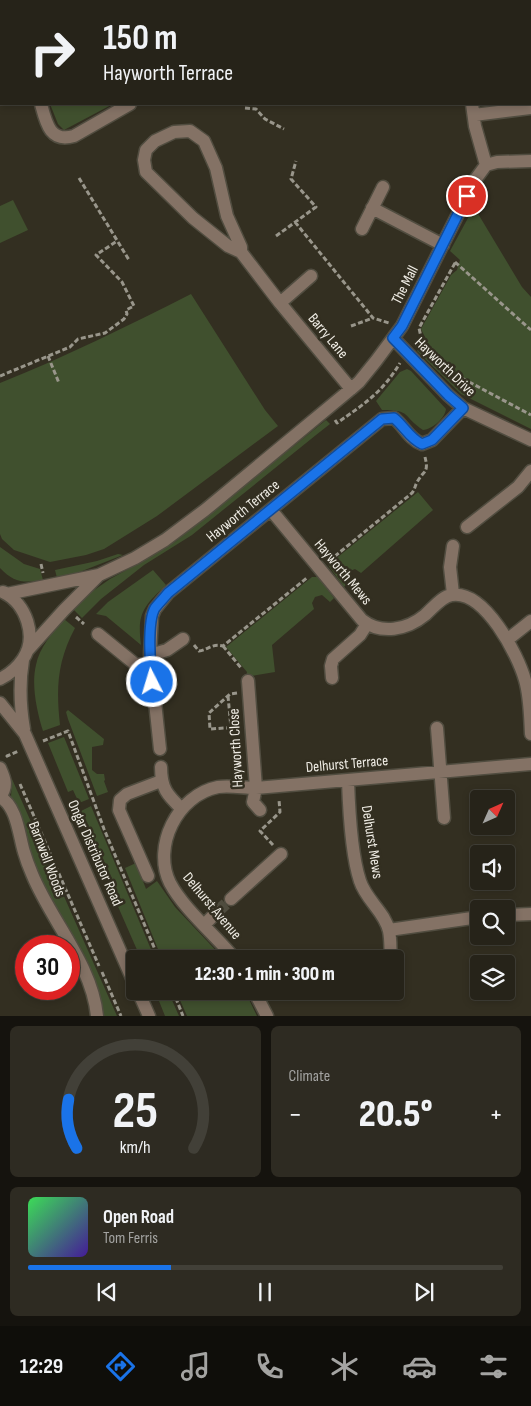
<!DOCTYPE html>
<html lang="en">
<head>
<meta charset="utf-8">
<style>
	:root { --surface:#262319; --page:#2e2b22; --text:#f1f3f6; --muted:#a4a4a2; --line:#424038; --accent:#1a73e8 }
	body { margin:0; font-family:"Sofia Sans Condensed",sans-serif; background:var(--page); color:var(--text); height:100vh; display:flex; flex-direction:column; font-size:19px; white-space:nowrap }
	* { box-sizing:border-box; margin:0 }
	p { font-size:16px; color:var(--muted) }
	.icon { flex:none; width:28px; height:28px; fill:none; stroke:currentColor; stroke-width:2; stroke-linecap:round; stroke-linejoin:round }
	.map { position:relative; height:1016px; overflow:hidden }
	.sheet { display:flex; flex-direction:column; gap:10px; padding:10px; background:#15130e; flex:1 }
	.sheet>* { flex:none }
	.top-card { position:absolute; left:0px; top:0px; width:531px; height:105px; box-shadow:0 2px 8px #0003,0 0 0 1px var(--line); background:#262319; color:var(--text); overflow:hidden }
	.needle { width:32px; rotate:45deg }
	.fabs { position:absolute; left:470px; top:790px; display:grid; gap:10px }
	.fabs a { display:grid; place-items:center; width:45px; height:45px; border-radius:5px; background:var(--surface); box-shadow:0 2px 8px #0003,0 0 0 1px var(--line); font-size:25px }
	.speed { position:absolute; left:15px; top:935px; display:flex; gap:10px; font-size:25px; font-weight:700; text-align:center }
	.speed>* { display:grid; place-content:center; width:65px; height:65px; border-radius:50%; background:var(--surface); box-shadow:0 2px 8px #0003,0 0 0 1px var(--line); line-height:1 }
	.speed .limit { border:8px solid #d22; background:#fff; color:#111 }
	.pin { position:absolute; display:grid; place-items:center; width:42px; height:42px; color:#fff; margin:-21px; border:2px solid #fff; border-radius:50%; box-shadow:0 1px 5px #0007 }
	.me { position:absolute; width:55px; margin:-28px; rotate:355deg; stroke-linejoin:round; filter:drop-shadow(0 0 4px #0008) }
	.turn { display:flex; align-items:center; gap:18px; height:105px; padding:0 20px; font-size:22px }
	.turn .icon { width:65px; height:65px; stroke-width:2.5 }
	.turn b { display:block; font-size:35px; line-height:42px }
	.big { font-size:38px; font-weight:800; line-height:1.1 }
	.sheet .widget { flex:1; display:flex; flex-direction:column; justify-content:center; gap:8px; min-width:0; padding:0 18px; border-radius:8px; background:var(--page) }
	.sheet .dial { align-items:center; gap:0 }
	.dial svg { height:130px; overflow:visible; fill:none; stroke:var(--line); stroke-width:7; stroke-linecap:round; text-anchor:middle }
	.dial text { fill:var(--text); stroke:none }
	.song { display:flex; align-items:center; gap:15px }
	.cover { width:60px; height:60px; border-radius:8px; background:linear-gradient(135deg,hsl(130 70% 55%),hsl(260 70% 35%)) }
	.played { height:5px; border-radius:2px; background:linear-gradient(90deg,var(--accent) 30%,var(--line) 30%) }
	.keys { display:flex; justify-content:space-around; direction:ltr }
	.heat { display:flex; justify-content:space-between; align-items:center; font-size:28px; direction:ltr }
	.sheet .tiles { flex:1; display:grid; gap:10px; grid-template-columns:1fr 1fr }
	.widget:last-child { grid-column:span 2 }
	.trip { position:absolute; left:126px; top:950px; width:278px; height:50px; border-radius:5px; background:var(--surface); box-shadow:0 2px 8px #0003,0 0 0 1px var(--line); font-weight:800; line-height:50px; text-align:center }
	.dock { display:flex; height:80px; justify-content:space-around; align-items:center; background:#0f0e0a; color:var(--muted) }
	.dock .icon { width:35px; height:35px }
	.dock .current { color:var(--accent) }
	.dock b { font-size:22px; color:var(--text) }
	.map>svg:first-child { display:block }
	.green { fill:#40502e }
	.lines { fill:none; stroke-linecap:round; stroke-linejoin:round }
	.minor-tunnel { stroke:#4f4c3e; stroke-width:12; stroke-dasharray:12 6; stroke-linecap:butt }
	.minor-casing { stroke:#514d40; stroke-width:15 }
	.path { stroke:#99968b; stroke-width:3; stroke-dasharray:5 2.5; stroke-linecap:butt }
	.minor { stroke:#847265; stroke-width:12 }
	.route-casing { stroke:#114b97; stroke-width:12 }
	.route { stroke:#1a73e8; stroke-width:9 }
	.labels { text-anchor:middle; dominant-baseline:central; stroke-width:5; stroke-linejoin:round; paint-order:stroke }
	.street-label { font-size:15px; fill:#f0ede5; stroke:#332f21 }
</style>
</head>
<body>
<div class="map">
<svg width="531" height="1016" viewBox="0 0 531 1016">
	<rect width="100%" height="100%" fill="#332f21"/>
	<!-- green -->
	<path class="green" d="M50,104H113L64,130L58,124Z
		M13,200L28,230L0,243V206Z
		M474,207L522,287L531,297V429L461,394L417,351L426,339L421,329L451,275L457,270L460,260L450,251Z
		M191,294L265,410L278,426L157,516L104,549L86,555L50,562L14,550L2,539L0,534V383C65,357 128,326 191,294Z
		M407,369L411,371L446,409C445,418 433,429 423,430C402,416 412,410 382,410L376,401L400,372Z
		M326,420L330,424L316,435L192,535L144,565L101,599L82,618L73,609L87,595L110,579L141,562L176,541Z
		M418,492L433,510L361,573L355,569L350,571L346,575L348,583L344,587L328,565Z
		M0,547L24,564L40,569L43,580C24,583 14,583 0,568Z
		M118,554L123,555L77,573L57,578L55,570L97,561Z
		M153,570L166,585C143,607 137,613 141,645L106,616L96,614L108,602Z
		M312,577H318L334,598L330,602L322,595L315,597L312,603L314,609L272,645L275,672L246,677L247,672L226,647Z
		M64,619L75,628C57,662 56,688 60,725L43,731C37,712 31,685 36,665C39,648 53,632 64,619Z
		M68,710L104,739L103,745L92,747V770L97,774H104L105,780L104,781L108,792L97,796L68,719L66,712Z
		M64,737L89,799L79,803L73,790L68,792L48,743Z
		M12,779L117,1016H102L93,976L88,962L46,891L35,869L19,809L11,797Z
		M91,806L155,959H141L77,813Z
		M136,863L146,889L157,881L175,907L224,959H162L125,868Z
		M155,991H168L179,1016H165Z
		M176,991H245L257,1016H187Z"/>
	<g class="lines">
		<!-- minor-tunnel -->
		<path class="minor-tunnel" d="M217,912L231,899"/>
		<defs>
			<path id="minor" d="M12,0L15,1
				M378,0L380,1
				M518,0V1
				M87,1L88,0
				M254,1L255,0
				M530,52H531
				M41,104C46,123 50,143 74,136L130,104
				M472,104L475,126L486,165
				M474,115L531,108
				M372,208L443,245
				M362,229L383,187
				M241,252L228,246L193,218L146,172L144,160L146,150L155,141L174,132L190,131L204,141L216,168L227,216L241,247V252L280,303L351,389
				M280,303L311,276
				M393,338L448,395L463,408L531,440
				M271,510L362,620C381,635 407,630 425,615C433,608 442,596 452,595C485,590 518,655 525,680C530,697 530,716 531,734
				M467,527L518,487L531,471
				M453,546L450,567L453,594
				M7,594L99,575L135,558L165,540L205,510L351,389L359,382L376,361L402,326L475,180L486,165L497,162L531,161
				M98,634L135,664L150,666
				M507,640L531,621
				M27,651L64,610L99,575
				M150,655L167,650L183,639
				M23,660C19,684 20,706 24,729
				M332,678L331,666L333,659L360,635L367,624
				M0,679C10,674 17,668 23,659C38,637 26,603 3,592
				M248,681L256,788L253,802L260,810
				M0,703L25,734L135,985
				M437,728L444,818
				M160,749L150,655L152,616L155,609L168,593L382,419L394,418C404,426 409,439 422,444L432,440L463,408
				M161,767C161,788 167,795 182,809
				M0,768C5,779 8,786 0,797
				M348,781C349,810 351,854 360,881C366,900 385,912 389,931C391,940 390,950 391,959
				M0,797C17,806 19,836 24,852C26,859 29,867 32,874C51,921 92,964 97,1016
				M148,876L119,810L120,800L127,794L161,781
				M231,899L281,854
				M506,915L531,914
				M204,925L217,912
				M389,930L479,917
				M235,959C216,936 183,908 170,883C152,847 177,795 218,787C229,785 244,788 256,788L531,764
				M138,991L149,1016
				M254,991L267,1016"/>
		</defs>
		<!-- minor casing -->
		<use href="#minor" class="minor-casing"/>
		<!-- path -->
		<path class="path" d="M245,108L256,109L265,119L284,129
			M79,178L129,260
			M295,222L373,318L389,323
			M276,236L316,207L291,179L296,161
			M455,262L531,330
			M455,263L419,328L421,337L428,347L456,375L531,415
			M351,326L373,318
			M48,356L59,383
			M0,376L70,347L78,339L105,333L124,319L127,314L126,310L134,306L122,282L96,255L117,241
			M335,420L337,423C364,404 382,393 400,363
			M329,561L412,493C415,489 415,486 417,482C424,470 429,473 425,457
			M41,564L43,573
			M76,617L84,624
			M194,645L199,651C208,650 212,643 223,646L308,577
			M223,646L242,669
			M237,693L230,694L209,713L210,729L239,727
			M228,696L231,728
			M43,741L68,731L104,829L159,959
			M8,757L7,756L19,751
			M20,784L99,966
			M273,845L260,831L280,812L279,800
			M102,972L121,1016
			M173,991L183,1016"/>
		<!-- minor -->
		<use href="#minor" class="minor"/>
	</g>
	<g class="lines">
		<defs>
			<path id="route" d="M152,682C150,666 147,621 155,608C159,603 164,598 168,593L382,419L394,418C404,426 410,439 422,444L432,440L463,408L448,395L393,338L402,326L467,196"/>
		</defs>
		<!-- route casing -->
		<use href="#route" class="route-casing"/>
		<!-- route -->
		<use href="#route" class="route"/>
	</g>
	<g class="labels">
		<!-- street labels -->
		<g class="street-label">
			<text transform="translate(405 285) rotate(-63)">The Mall</text>
			<text transform="translate(328 336) rotate(50)">Barry Lane</text>
			<text transform="translate(445 367) rotate(44)">Hayworth Drive</text>
			<text transform="translate(243 511) rotate(-39)">Hayworth Terrace</text>
			<text transform="translate(343 572) rotate(50)">Hayworth Mews</text>
			<text transform="translate(236 748) rotate(-93)">Hayworth Close</text>
			<text transform="translate(347 764) rotate(-5)">Delhurst Terrace</text>
			<text transform="translate(372 842) rotate(81)">Delhurst Mews</text>
			<text transform="translate(95 853) rotate(66)">Ongar Distributor Road</text>
			<text transform="translate(47 859) rotate(69)">Barnwell Woods</text>
			<text transform="translate(212 906) rotate(50)">Delhurst Avenue</text>
		</g>
	</g>
</svg>
<div class="fabs">
<a><svg class="needle" viewBox="-14 -14 28 28"><path d="M0-13l5 13h-10z" fill="#e53935"/><path d="M0 13l5-13h-10z" fill="#a4a4a2"/></svg></a>
<a><svg class="icon" aria-label="sound" viewBox="0 0 24 24"><path d="M4 9h4l5-4v14l-5-4H4zM17 9q2 3 0 6"/></svg></a>
<a><svg class="icon" aria-label="search" viewBox="0 0 24 24"><circle cx="10" cy="10" r="6"/><path d="M15 15l6 6"/></svg></a>
<a><svg class="icon" aria-label="layers" viewBox="0 0 24 24"><path d="M12 4l9 5-9 5-9-5zM3 14l9 5 9-5"/></svg></a>
</div>
<div class="speed"><div class="limit">30</div></div>
<div class="pin" style="left:467px;top:196px;background:#d93025"><svg class="icon" aria-label="arrive" viewBox="0 0 24 24"><path d="M6 21V4h12l-3 4 3 4H6"/></svg></div>
<svg class="me" style="left:152px;top:682px" viewBox="-20 -20 40 40"><circle r="17" fill="#1a73e8" stroke="#fff" stroke-width="3"/><path d="M0-11L8 9 0 5-8 9z" fill="#fff"/></svg>
<div class="trip">12:30 · 1 min · 300 m</div>
<div class="top-card">
<div class="turn"><svg class="icon" aria-label="right" viewBox="0 0 24 24"><path d="M7 20v-9h11M14 6l5 5-5 5"/></svg><div><b>150 m</b>Hayworth Terrace</div></div>
</div>
</div>
<section class="sheet">
<div class="tiles">
<div class="widget dial"><svg viewBox="0 0 100 80">
<path d="M14 69A42 42 0 1 1 86 69"/>
<path d="M14 69A42 42 0 0 1 9 39" stroke="#1a73e8"/>
<text x="50" y="56" font-size="32" font-weight="700">25</text>
<text x="50" y="72" font-size="11">km/h</text>
</svg></div>
<div class="widget"><p>Climate</p>
<div class="heat"><a>−</a><b class="big">20.5°</b><a>+</a></div>
</div>
<div class="widget">
<div class="song"><i class="cover"></i><div><b>Open Road</b><p>Tom Ferris</p></div></div>
<div class="played"></div>
<div class="keys"><svg class="icon" aria-label="previous" viewBox="0 0 24 24"><path d="M18 5L8 12l10 7zM5 5v14"/></svg><svg class="icon" aria-label="pause" viewBox="0 0 24 24"><path d="M8 5v14M16 5v14"/></svg><svg class="icon" aria-label="next" viewBox="0 0 24 24"><path d="M6 5l10 7-10 7zM19 5v14"/></svg></div>
</div>
</div>
</section>
<nav class="dock">
<b>12:29</b>
<svg class="icon current" aria-label="directions" viewBox="0 0 24 24"><path d="M12 3l9 9-9 9-9-9zM9 14v-3h6M13 9l2 2-2 2"/></svg>
<svg class="icon" aria-label="music" viewBox="0 0 24 24"><path d="M9 18V5l10-2v13"/><circle cx="6" cy="18" r="3"/><circle cx="16" cy="16" r="3"/></svg>
<svg class="icon" aria-label="phone" viewBox="0 0 24 24"><path d="M5 4h4l2 5-3 2q2 4 5 5l2-3 5 2v4C11 20 4 13 5 4z"/></svg>
<svg class="icon" aria-label="climate" viewBox="0 0 24 24"><path d="M12 3v18M4 7l16 10M4 17L20 7"/></svg>
<svg class="icon" aria-label="car" viewBox="0 0 24 24"><path d="M5 17H2v-5l4-1 3-4h7l3 4 3 1v5h-3M9 17h6M6 11h13"/><circle cx="7" cy="17" r="2"/><circle cx="17" cy="17" r="2"/></svg>
<svg class="icon" aria-label="filters" viewBox="0 0 24 24"><path d="M4 7h16M4 17h16"/><circle cx="9" cy="7" r="2"/><circle cx="15" cy="17" r="2"/></svg>
</nav>
</body>
</html>
